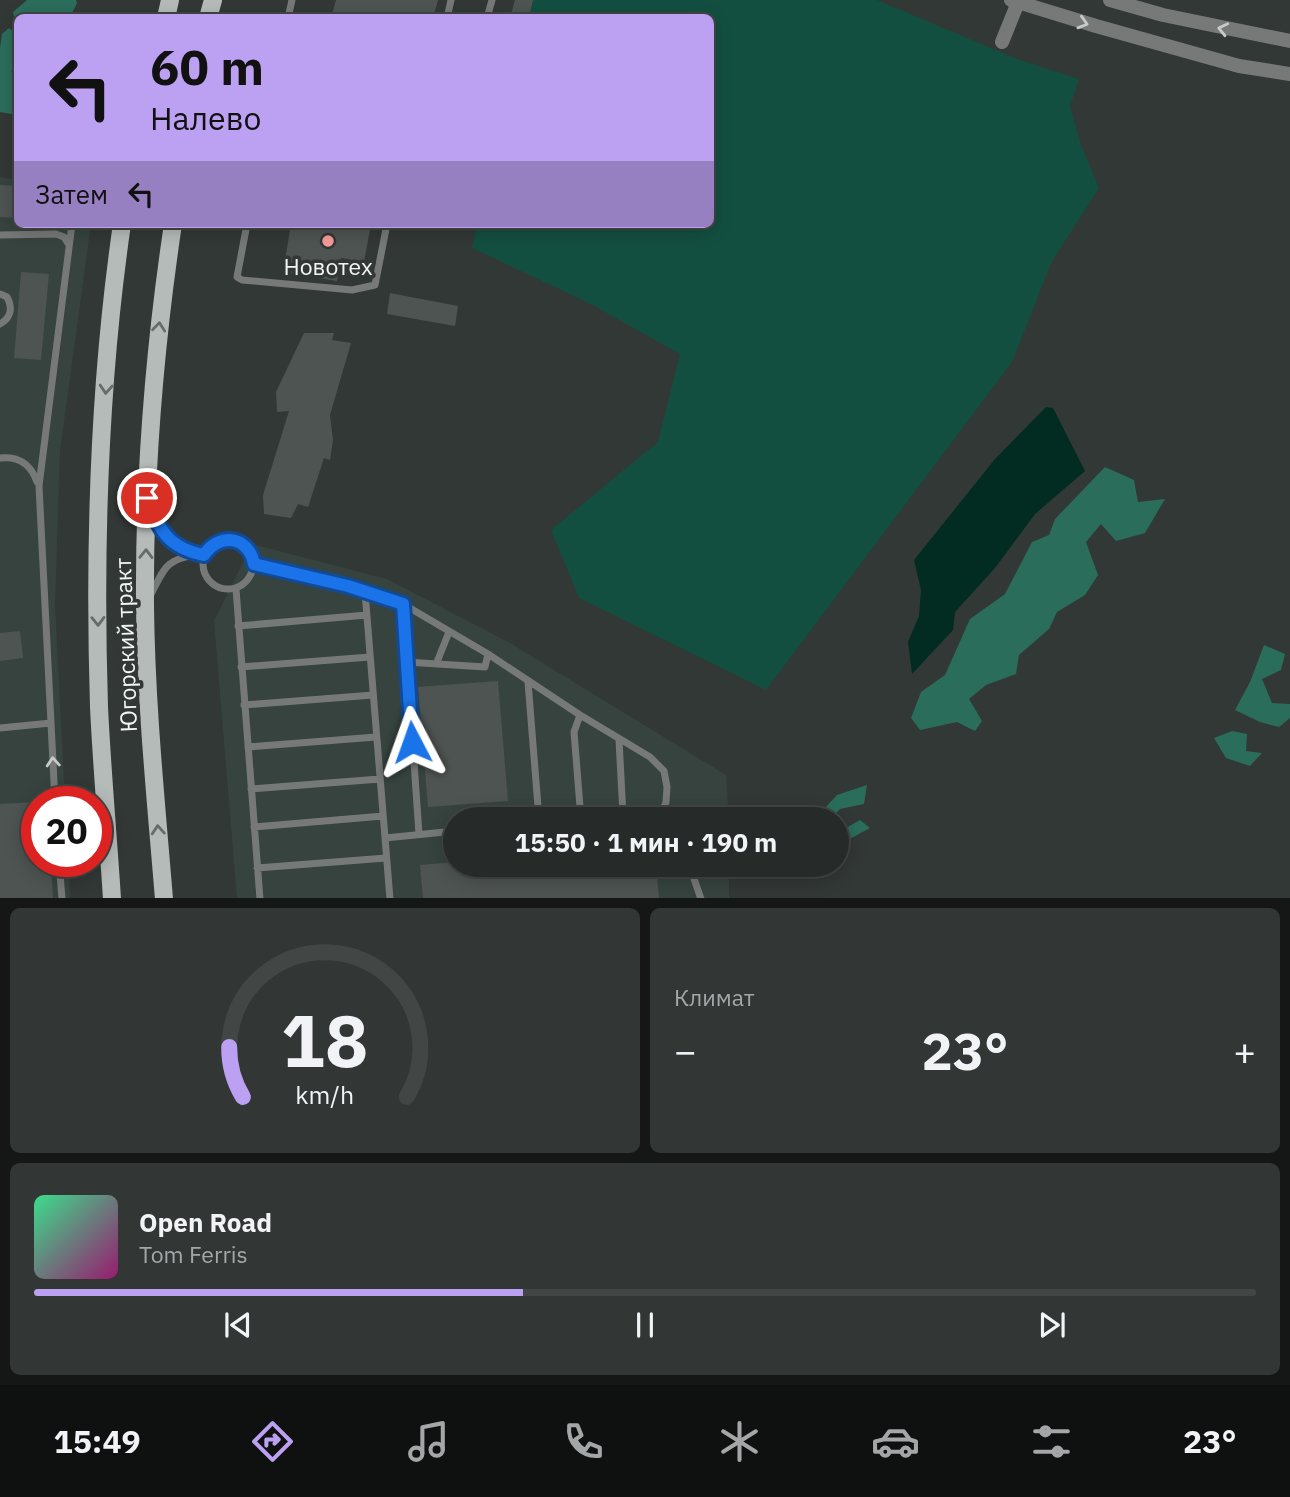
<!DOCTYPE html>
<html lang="ru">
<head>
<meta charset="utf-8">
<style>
	:root { --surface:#262a28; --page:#323634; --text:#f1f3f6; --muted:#a4a7a8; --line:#424645; --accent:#bca0f2 }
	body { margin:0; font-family:"IBM Plex Sans",sans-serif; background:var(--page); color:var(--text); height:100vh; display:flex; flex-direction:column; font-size:26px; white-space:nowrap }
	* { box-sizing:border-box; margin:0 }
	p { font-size:23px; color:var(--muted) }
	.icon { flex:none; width:38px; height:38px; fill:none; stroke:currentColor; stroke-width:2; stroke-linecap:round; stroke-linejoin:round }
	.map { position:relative; height:898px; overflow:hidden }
	.panel { display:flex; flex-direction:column; gap:10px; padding:10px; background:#151716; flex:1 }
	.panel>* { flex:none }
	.hud { position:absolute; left:14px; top:14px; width:700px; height:214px; border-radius:10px; box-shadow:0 4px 18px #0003,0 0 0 2px var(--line); background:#bca0f2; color:#111; overflow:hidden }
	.speed { position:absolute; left:21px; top:786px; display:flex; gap:14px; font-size:35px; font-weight:700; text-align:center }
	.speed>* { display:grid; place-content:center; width:91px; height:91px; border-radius:50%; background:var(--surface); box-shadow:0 4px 18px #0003,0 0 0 2px var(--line); line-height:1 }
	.speed .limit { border:10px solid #d22; background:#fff; color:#111 }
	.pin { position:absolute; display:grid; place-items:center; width:60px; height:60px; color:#fff; margin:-30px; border:4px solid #fff; border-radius:50%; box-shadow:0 2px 7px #0007 }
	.me { position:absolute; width:77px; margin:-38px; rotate:356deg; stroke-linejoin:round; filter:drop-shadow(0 0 5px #0008) }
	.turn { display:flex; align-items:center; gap:24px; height:147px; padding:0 21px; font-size:32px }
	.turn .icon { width:91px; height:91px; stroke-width:2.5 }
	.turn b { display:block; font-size:49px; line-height:60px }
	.then { display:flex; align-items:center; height:66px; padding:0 21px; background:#0003; gap:14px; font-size:26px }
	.big { font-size:52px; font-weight:700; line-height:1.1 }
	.panel .widget { flex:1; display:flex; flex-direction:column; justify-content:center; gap:10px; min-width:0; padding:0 24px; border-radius:10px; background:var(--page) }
	.panel .dial { align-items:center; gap:0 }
	.dial svg { height:182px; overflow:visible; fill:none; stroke:var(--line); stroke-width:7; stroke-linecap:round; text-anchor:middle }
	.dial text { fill:var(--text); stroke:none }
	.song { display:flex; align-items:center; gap:21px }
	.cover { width:84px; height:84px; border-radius:10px; background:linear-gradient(135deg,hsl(150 70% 55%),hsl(320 70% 35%)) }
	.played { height:7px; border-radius:4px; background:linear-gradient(90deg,var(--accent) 40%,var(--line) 40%) }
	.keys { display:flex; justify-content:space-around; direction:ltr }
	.heat { display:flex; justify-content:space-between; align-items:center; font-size:38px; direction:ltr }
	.panel .tiles { flex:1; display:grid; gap:10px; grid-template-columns:1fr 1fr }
	.widget:last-child { grid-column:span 2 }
	.trip { position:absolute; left:443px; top:807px; width:406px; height:70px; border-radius:35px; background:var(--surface); box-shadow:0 4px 18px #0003,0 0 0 2px var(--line); font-weight:700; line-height:70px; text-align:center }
	.tabs { display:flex; height:112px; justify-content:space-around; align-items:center; background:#0f1110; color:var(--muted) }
	.tabs .icon { width:49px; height:49px }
	.tabs .active { color:var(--accent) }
	.tabs b { font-size:32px; color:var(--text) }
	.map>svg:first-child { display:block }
	.built { fill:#36433e }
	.green { fill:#134f40 }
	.forest { fill:#2b6d5b }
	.water { fill:#022c21 }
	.building { fill:#4e5452 }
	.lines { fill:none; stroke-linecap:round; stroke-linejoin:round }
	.lane { stroke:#767978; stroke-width:7 }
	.street { stroke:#767978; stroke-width:14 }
	.primary { stroke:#b5bbb9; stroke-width:18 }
	.oneway { stroke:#c7cac9 }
	.oneway2 { stroke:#666c6a }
	.route-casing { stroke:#114b97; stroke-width:18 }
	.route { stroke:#1a73e8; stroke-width:12 }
	.poi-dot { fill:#f59b98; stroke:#323836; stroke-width:2.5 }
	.labels { text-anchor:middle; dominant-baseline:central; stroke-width:7; stroke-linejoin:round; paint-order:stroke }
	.poi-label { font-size:23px; fill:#f2f5f4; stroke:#323836 }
	.street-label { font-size:23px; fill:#f2f5f4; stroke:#323836 }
</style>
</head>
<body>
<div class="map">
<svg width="1290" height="899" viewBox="0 0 1290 899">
	<rect width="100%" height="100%" fill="#323836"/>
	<!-- built -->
	<path class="built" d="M0,177L17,180L18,224H91L60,451L55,606L65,801L37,802V861H68L70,898H0Z
		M252,544L387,579L510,643L726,775L729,819H455V864L729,865V898H237L214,621Z"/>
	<!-- green -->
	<path class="green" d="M533,0H877L1017,59L1079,79L1070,106L1080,142L1099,188L1052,261L1012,362L766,690L579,598L551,530L658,442L680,354L589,303L472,248L477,224H710V18L529,17Z"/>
	<!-- forest -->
	<path class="forest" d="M27,0H76L77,3L70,17L18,18L16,25L13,12Z
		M9,28L17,35V67L11,71L17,77V115L0,112V48L2,34Z
		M1105,467L1134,480L1138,502L1165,499L1145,533L1116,541L1101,524L1086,542L1098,575L1085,595L1057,612L1049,629L1019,655L1016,674L986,685L969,699L982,721L975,731L957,722L920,730L911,718L921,692L945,675L970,619L1005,594L1032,542L1049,535L1055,519Z
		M1264,645L1285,654L1281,670L1262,679L1272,703L1290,704V718L1279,727L1260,722L1235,710L1250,682Z
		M1232,731L1247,734L1246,751L1262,753L1250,766L1226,758L1214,738Z
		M867,785L864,804L840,809L831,819H815L837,795Z
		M860,820L870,828L846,841L837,840V828L844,829Z"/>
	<!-- water -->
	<path class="water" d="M1046,407L1053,408L1085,471L1035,514L995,568L955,612L953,630L912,674L908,642L919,616L921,590L914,560L995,459Z"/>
	<!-- building -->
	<path class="building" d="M336,0H438L433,18H331Z
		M515,0H533L529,18H510Z
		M0,185L18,186V218L0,217Z
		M291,224H371L364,262L341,258L337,281L283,272Z
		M21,272L49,274L41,360L14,358Z
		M390,293L458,306L455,326L387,314Z
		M304,333H334L332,340L351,343L330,415L333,440L330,460L324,458L308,507L298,504L291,518L264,514L263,495L289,411L277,412L276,392Z
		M20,631L23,658L0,661V633Z
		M498,681L508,801L428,807L418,687Z
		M37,802V861H51L53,899H0V804Z
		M455,862V864H656L659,899H423L420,865Z"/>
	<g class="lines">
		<!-- lane -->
		<path class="lane" d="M288,18L292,0
			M447,18L451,0
			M487,18L492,0
			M247,224L237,277L242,280L352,290L375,285L387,224
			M0,235L56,234L64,237L69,245
			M0,294L7,297C13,308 11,318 0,324
			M0,458C18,456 31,464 37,482
			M152,511C162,536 178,550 204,555
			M203 564a25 25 0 1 1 50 0a25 25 0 1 1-50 0Z
			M254,564L348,585L403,604L488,654L580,715L650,757L664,771L667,787L666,802L662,812L583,819
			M236,589L260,899
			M365,592L390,899
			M150,596C165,568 164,560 198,554
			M403,604L419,834
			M238,626L367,615
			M406,662L485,667L488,654
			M437,662L449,632
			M241,667L370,657
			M528,682L539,819
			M244,705L373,695
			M580,715L574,732L581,819
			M0,728L51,723
			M619,740L623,815
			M248,747L376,737
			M251,789L380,779
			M55,802L39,486L72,224
			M254,827L383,816
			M385,838L455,831
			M59,861L62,899
			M689,864L701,899
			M257,868L386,858"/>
		<!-- street -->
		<path class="street" d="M1011,0L1096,26L1239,66L1290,74
			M1110,0L1163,15L1290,41
			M1002,42L1019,0"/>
		<!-- primary -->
		<path class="primary" d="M166,18L170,0
			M208,18L213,0
			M112,899C108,835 102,771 99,707C94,548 99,382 122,224
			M164,899C156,801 146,704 145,606C144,478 154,351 173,224"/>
	</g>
	<!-- one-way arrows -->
	<defs><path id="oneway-chevron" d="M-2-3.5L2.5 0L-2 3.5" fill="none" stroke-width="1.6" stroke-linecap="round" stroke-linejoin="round" transform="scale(1.75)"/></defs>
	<g class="oneway">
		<use href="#oneway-chevron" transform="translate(1083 23) rotate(17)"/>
		<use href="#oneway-chevron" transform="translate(1223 29) rotate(-167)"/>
		<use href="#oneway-chevron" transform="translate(53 762) rotate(-94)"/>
	</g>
	<g class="oneway2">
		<use href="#oneway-chevron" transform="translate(159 327) rotate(-84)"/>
		<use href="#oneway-chevron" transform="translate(106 389) rotate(94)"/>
		<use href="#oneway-chevron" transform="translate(146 554) rotate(-89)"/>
		<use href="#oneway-chevron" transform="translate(98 621) rotate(89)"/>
		<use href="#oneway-chevron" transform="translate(158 830) rotate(-94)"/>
	</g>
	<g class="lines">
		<defs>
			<path id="route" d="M147,498C159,530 168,548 204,555C219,532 249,536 254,564L348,586L403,604L412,742"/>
		</defs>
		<!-- route casing -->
		<use href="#route" class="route-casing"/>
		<!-- route -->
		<use href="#route" class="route"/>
	</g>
	<!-- markers -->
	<circle class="poi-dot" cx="328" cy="241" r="7"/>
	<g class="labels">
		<!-- poi labels -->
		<g class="poi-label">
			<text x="328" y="266">Новотех</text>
		</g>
		<!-- street labels -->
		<g class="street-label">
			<text transform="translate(125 645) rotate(-92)">Югорский тракт</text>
		</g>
	</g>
</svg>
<div class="speed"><div class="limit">20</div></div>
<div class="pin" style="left:147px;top:498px;background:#d93025"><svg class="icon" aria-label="arrive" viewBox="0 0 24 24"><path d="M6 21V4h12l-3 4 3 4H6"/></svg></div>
<svg class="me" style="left:412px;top:742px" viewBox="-20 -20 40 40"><path d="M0-17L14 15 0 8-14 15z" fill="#1a73e8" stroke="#fff" stroke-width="4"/></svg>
<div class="trip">15:50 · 1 мин · 190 m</div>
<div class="hud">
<div class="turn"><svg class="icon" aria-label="left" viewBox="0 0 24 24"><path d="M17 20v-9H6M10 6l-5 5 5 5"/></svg><div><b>60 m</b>Налево</div></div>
<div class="then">Затем<svg class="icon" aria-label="left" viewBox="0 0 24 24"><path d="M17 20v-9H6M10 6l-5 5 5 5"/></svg></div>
</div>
</div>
<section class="panel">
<div class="tiles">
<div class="widget dial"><svg viewBox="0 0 100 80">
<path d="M14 69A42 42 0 1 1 86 69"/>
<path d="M14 69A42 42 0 0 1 8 47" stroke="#bca0f2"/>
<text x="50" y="56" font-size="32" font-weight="700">18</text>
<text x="50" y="72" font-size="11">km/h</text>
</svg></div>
<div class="widget"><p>Климат</p>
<div class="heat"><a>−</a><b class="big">23°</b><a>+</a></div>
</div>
<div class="widget">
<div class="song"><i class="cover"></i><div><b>Open Road</b><p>Tom Ferris</p></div></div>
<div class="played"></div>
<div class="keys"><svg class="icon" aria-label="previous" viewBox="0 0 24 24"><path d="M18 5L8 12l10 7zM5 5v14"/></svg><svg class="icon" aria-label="pause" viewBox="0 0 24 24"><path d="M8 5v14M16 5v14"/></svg><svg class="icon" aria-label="next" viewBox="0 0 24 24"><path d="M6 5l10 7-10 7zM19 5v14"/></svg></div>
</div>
</div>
</section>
<nav class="tabs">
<b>15:49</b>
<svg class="icon active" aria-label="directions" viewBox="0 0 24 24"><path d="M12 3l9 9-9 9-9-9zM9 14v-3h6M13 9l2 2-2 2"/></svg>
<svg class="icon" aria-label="music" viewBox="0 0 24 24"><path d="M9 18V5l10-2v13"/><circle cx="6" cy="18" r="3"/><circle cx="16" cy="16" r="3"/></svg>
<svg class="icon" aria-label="phone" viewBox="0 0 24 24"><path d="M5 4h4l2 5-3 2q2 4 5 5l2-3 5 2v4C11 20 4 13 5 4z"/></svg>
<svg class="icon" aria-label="climate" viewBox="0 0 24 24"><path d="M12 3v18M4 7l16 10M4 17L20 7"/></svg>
<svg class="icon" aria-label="car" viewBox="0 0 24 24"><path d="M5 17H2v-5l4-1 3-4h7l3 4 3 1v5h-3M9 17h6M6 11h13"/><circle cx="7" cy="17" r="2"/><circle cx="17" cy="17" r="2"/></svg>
<svg class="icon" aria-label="filters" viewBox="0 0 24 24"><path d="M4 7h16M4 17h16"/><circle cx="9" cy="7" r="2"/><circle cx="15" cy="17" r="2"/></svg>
<b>23°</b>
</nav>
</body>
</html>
